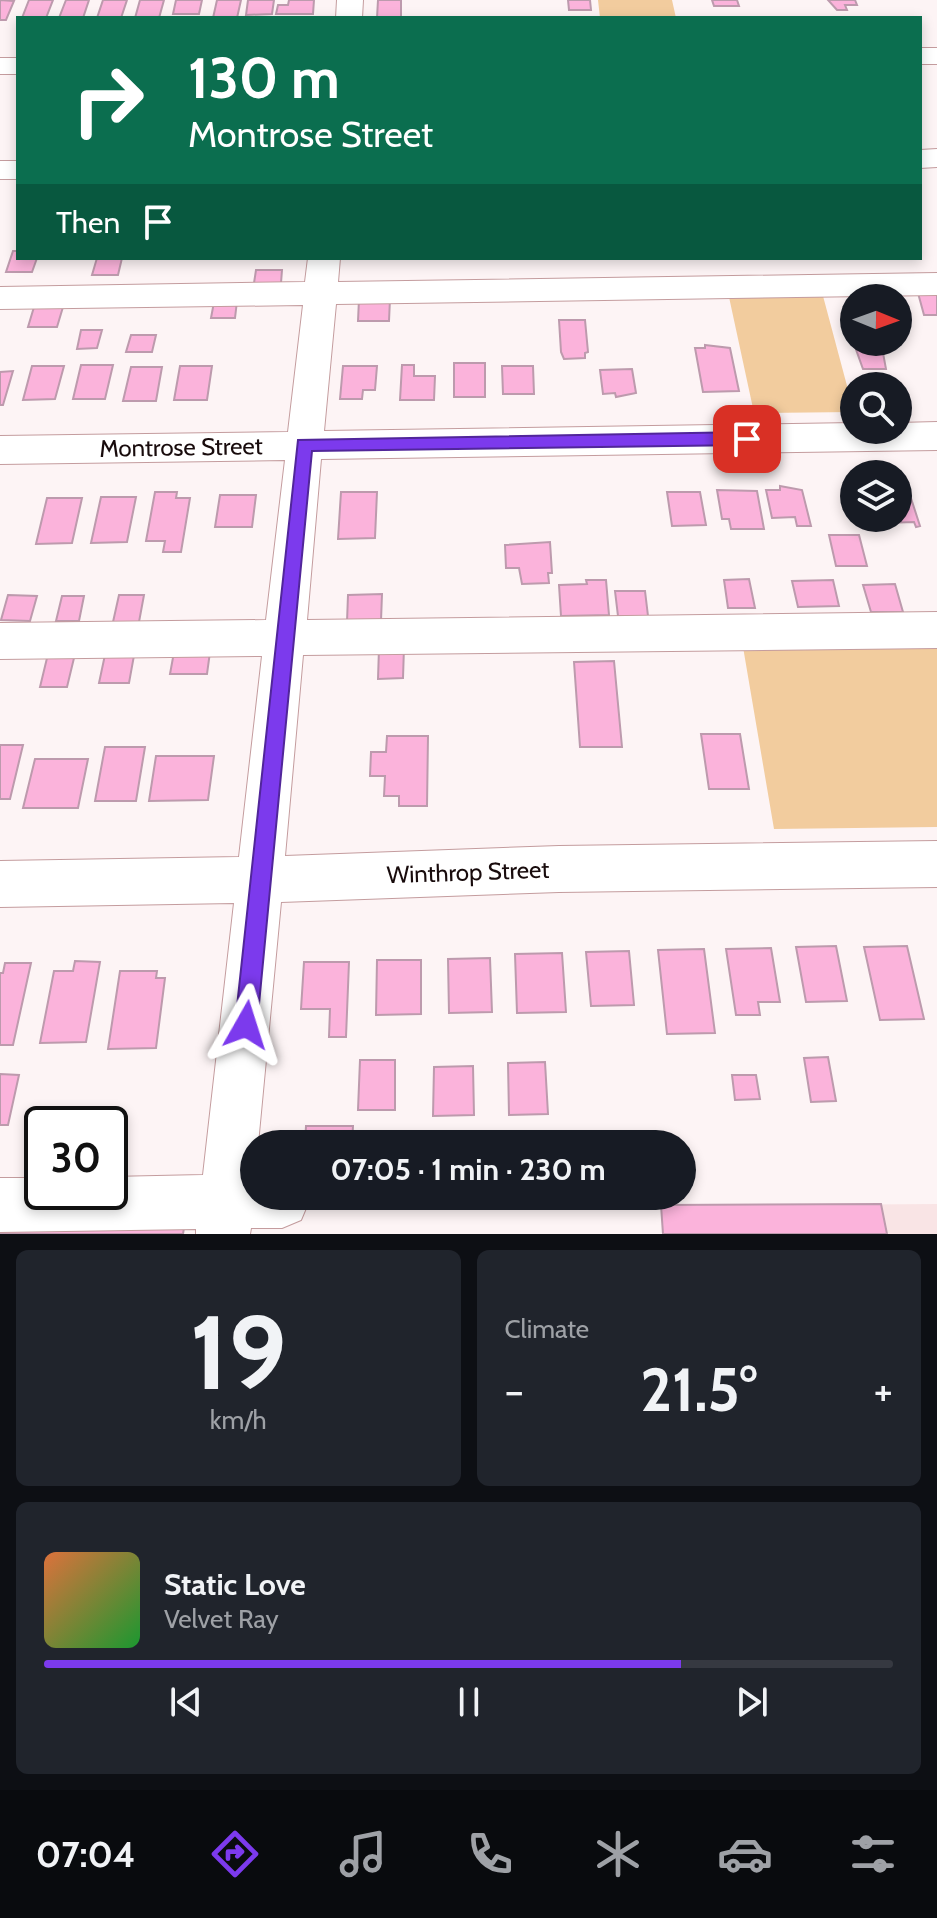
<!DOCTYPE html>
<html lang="en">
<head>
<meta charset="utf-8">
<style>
	:root { --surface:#171b24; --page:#20242c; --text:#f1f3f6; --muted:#9ea1a6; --line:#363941; --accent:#7c3aed }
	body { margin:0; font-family:Cabin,sans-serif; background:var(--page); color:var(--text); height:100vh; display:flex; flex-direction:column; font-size:30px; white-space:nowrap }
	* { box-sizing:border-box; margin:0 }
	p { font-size:26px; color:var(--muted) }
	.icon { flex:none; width:44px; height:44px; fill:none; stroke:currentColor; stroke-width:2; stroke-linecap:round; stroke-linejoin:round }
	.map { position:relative; height:1234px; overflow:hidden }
	.sheet { display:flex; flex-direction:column; gap:16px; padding:16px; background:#0d0f14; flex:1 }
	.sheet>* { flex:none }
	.guide { position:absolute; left:16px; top:16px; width:906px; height:244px; border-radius:0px; box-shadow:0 4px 12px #0003; background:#0b6e4f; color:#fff; overflow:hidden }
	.needle { width:52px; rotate:91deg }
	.fabs { position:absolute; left:840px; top:284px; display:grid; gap:16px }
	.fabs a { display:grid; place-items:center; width:72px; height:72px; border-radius:50%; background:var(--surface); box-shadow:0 4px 12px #0003; font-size:40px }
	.speed { position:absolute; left:24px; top:1106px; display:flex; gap:16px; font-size:40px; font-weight:700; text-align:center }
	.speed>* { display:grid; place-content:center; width:104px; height:104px; border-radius:50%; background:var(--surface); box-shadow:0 4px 12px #0003; line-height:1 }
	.speed .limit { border:4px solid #111; border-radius:12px; background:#fff; color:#111 }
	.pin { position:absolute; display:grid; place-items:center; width:68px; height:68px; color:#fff; margin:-34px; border-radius:16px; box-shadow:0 4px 12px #0006 }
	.me { position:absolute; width:88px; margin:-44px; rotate:6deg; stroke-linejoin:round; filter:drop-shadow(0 0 6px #0008) }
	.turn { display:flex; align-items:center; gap:28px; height:168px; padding:0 40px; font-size:36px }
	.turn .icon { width:104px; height:104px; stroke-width:2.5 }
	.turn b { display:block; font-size:56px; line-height:68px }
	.then { display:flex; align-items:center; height:76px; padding:0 40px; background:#0003; gap:16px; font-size:30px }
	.big { font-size:60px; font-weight:800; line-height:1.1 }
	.sheet .widget { flex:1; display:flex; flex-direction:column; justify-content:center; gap:12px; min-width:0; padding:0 28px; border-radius:12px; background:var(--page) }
	.sheet .dial { align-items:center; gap:0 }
	.dial b { font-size:104px; line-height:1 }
	.song { display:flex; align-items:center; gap:24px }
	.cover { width:96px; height:96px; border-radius:12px; background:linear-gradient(135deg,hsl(20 70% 55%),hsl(130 70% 35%)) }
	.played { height:8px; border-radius:4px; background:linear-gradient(90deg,var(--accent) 75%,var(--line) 75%) }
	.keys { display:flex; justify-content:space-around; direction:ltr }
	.heat { display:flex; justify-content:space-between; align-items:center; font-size:44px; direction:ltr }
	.sheet .tiles { flex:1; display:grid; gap:16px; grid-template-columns:1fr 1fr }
	.widget:last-child { grid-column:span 2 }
	.trip { position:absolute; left:240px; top:1130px; width:456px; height:80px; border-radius:40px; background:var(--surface); box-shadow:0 4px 12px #0003; font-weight:800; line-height:80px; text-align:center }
	.dock { display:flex; height:128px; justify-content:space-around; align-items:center; background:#090b0e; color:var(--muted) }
	.dock .icon { width:56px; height:56px }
	.dock .selected { color:var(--accent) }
	.dock b { font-size:36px; color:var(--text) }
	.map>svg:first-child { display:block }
	.built { fill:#f9e4e5 }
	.green { fill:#f2cc9e }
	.building { fill:#fbb3db; stroke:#bd9aad; stroke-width:2 }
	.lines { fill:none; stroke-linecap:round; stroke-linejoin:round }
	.minor-casing { stroke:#c49c9e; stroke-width:2 }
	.minor { fill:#fff; fill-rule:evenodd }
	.route { fill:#7c3aed; stroke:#51269a; stroke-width:2 }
	.labels { text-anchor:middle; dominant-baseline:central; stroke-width:6; stroke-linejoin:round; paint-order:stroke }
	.street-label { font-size:24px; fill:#180b0c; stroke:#fff }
</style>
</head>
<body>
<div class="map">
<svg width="937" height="1234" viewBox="0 0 937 1234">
	<rect width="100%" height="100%" fill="#fdf4f5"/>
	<!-- built -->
	<path class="built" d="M937,1204V1234H678L675,1206Z"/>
	<!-- green -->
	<path class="green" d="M598,0H672L676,18H600Z
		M823,296L854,412L754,413L729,297Z
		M937,645V827L774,829L743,647Z"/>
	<!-- building -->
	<path class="building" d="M0,0L14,1L6,20H0Z
		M29,0H53L46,18H22Z
		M66,0H89L83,18H59Z
		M103,0H127L121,18H97Z
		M140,0H164L159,18H135Z
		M176,0H202L199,14H173Z
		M217,0H241L237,18H213Z
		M248,0H274L272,14L246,15Z
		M289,0H314L313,14H276L278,5H288Z
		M378,0H401V18H377Z
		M568,0H590L591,10H569Z
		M712,0H737L739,6H714Z
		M828,0H855L857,5H845L847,10H837Z
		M13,251H18V258H37L32,272H6Z
		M97,258H122L118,275H92Z
		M256,270H282L281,283H254Z
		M918,293H937V315H924Z
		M359,299H390L389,321H358Z
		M237,301L235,318H211L214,302Z
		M34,307H63L57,327H28Z
		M559,320H585L588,352L585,353V358L564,359L561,352Z
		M81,330H102L97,348L77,349Z
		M849,330H854V342H881L886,369H863Z
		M131,335H156L152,352H126Z
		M705,345L730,348L739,391L703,392L695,348H705Z
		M454,363H485V397H454Z
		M81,365H113L105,399H73Z
		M402,365H414V376H435L434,400H400Z
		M32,366H64L55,399L23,400Z
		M180,366H212L207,400H174Z
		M343,366H377L375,390H363L362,399H340Z
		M502,366H533L534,394H503Z
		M131,367H162L156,401H123Z
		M632,369L636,393L616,397L615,393L603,394L600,370Z
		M13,371L3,405H0V372Z
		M780,486L802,490L811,526H797L795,517L772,518L766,490H780Z
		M898,489H908L920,526L916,527L914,522L885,523L883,518H898Z
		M717,490L757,491L764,529H731L729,519H722Z
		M155,492H177L176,498H190L181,552H163L165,541H146Z
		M341,492H377L375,538L338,539Z
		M667,492H700L706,525L672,526Z
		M220,495H256L252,527H215Z
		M101,497H136L127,542L91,543Z
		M47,498H82L72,543L36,544Z
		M829,535H859L867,566H836Z
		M550,542L552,573H548L549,583L522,584L519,568H506L505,545Z
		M749,579L755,608H728L724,580Z
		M586,580H606L609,615L561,616L559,585L587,584Z
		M833,580L839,606L798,607L792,581Z
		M895,584L903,612H871L863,585Z
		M615,591H645L648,616H618Z
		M382,594L381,621L347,622L348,595Z
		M8,595L37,596L30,621L1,620Z
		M119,595H144L139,622H113Z
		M62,596H84L79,621H56Z
		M404,647L403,678L378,679L379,648Z
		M106,650H135L129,683H99Z
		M174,652H210L207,674H170Z
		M47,658H74L67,687H40Z
		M614,661L622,747H580L574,662Z
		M701,734H740L749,789H709Z
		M387,736H428L427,806H399V796H384L385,776H370L371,752H386Z
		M0,745H23L10,799H0Z
		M105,747H145L136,801H95Z
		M156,756H214L208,800L149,801Z
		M35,759H88L78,808H23Z
		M836,946L847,1001L806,1002L796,947Z
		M907,946L924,1019L880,1020L864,947Z
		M771,948L780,1002H758L760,1015H736L726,949Z
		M704,949L715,1033L667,1034L658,950Z
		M629,951L634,1005L591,1006L586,952Z
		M562,953L566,1012L517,1013L515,954Z
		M490,958L492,1012L449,1013L448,959Z
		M377,960H421V1014L376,1015Z
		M75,961L100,962L86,1042L40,1043L54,971H73Z
		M304,962H349L346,1037H329L330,1009H301Z
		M5,963H31L13,1045H0V973H3Z
		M120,971H157L156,978H165L156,1048L108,1049Z
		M828,1057L836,1101L811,1102L804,1058Z
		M360,1060H395V1110H358Z
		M545,1062L548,1114L509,1115L508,1063Z
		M473,1066L474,1115L433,1116L434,1067Z
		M0,1074L19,1075L8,1125H0Z
		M732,1075H756L760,1099L735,1100Z
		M40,1126L42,1173L31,1172Z
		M306,1126H353L352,1144H305Z
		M881,1204L887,1234H663L661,1205Z
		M185,1222L183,1234H0V1228Z"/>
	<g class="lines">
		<defs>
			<path id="minor" d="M337,0H363L362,18H336Z
				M920,48H937V64H920Z
				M0,58H18V74H0Z
				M937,149V167L920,168V150Z
				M0,161H18V179H0Z
				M308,258H340L338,282L937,273V295L336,304L324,431L854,423V430H898V423L937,422V450L321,459L307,620L937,612V648L303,655L285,856L559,846L937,841V887L559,892L281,902L258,1144H254V1196H307L309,1201L301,1220L282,1228H251L250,1234H196V1229L0,1232V1178H42V1192H110V1177L203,1175L234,903L0,907V861L239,857L262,656L0,659V623L266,620L285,460L0,464V436L288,432L303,305L0,309V287L305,282Z"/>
		</defs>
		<!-- minor casing -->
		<use href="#minor" class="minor-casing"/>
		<!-- minor -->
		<use href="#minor" class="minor"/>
	</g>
	<!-- route -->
	<path class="route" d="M747,432L755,439L747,445L312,451L257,1025L254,1033L246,1036L238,1033L235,1025L298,440Z"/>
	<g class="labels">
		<!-- street labels -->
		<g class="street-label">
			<text transform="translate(181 447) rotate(-1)">Montrose Street</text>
			<text transform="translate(468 872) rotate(-2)">Winthrop Street</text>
		</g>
	</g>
</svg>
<div class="fabs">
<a><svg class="needle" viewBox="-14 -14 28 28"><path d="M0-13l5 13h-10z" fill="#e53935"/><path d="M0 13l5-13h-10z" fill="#9ea1a6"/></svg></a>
<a><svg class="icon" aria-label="search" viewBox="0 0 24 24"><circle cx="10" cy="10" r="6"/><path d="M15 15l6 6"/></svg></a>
<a><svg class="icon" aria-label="layers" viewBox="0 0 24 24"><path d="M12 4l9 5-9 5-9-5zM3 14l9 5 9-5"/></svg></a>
</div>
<div class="speed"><div class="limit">30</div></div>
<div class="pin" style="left:747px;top:439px;background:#d93025"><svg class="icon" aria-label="arrive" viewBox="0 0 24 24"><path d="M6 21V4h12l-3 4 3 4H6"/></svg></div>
<svg class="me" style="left:246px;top:1025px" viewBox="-20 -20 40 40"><path d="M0-17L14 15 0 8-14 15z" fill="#7c3aed" stroke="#fff" stroke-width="4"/></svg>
<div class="trip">07:05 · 1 min · 230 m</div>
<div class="guide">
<div class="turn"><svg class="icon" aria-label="right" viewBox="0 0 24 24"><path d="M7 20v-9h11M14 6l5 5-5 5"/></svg><div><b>130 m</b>Montrose Street</div></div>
<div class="then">Then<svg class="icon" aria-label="arrive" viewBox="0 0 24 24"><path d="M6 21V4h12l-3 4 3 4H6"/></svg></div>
</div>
</div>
<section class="sheet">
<div class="tiles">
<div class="widget dial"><b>19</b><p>km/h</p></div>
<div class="widget"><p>Climate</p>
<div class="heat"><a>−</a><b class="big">21.5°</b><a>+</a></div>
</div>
<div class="widget">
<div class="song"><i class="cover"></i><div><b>Static Love</b><p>Velvet Ray</p></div></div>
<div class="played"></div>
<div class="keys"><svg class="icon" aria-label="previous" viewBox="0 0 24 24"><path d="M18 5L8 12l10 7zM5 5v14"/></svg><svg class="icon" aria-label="pause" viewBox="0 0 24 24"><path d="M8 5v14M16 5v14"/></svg><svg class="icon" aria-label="next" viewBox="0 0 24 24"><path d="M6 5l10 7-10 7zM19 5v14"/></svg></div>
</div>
</div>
</section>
<nav class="dock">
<b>07:04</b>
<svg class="icon selected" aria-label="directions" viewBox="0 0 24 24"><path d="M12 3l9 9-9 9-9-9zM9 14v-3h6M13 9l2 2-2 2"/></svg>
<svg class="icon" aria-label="music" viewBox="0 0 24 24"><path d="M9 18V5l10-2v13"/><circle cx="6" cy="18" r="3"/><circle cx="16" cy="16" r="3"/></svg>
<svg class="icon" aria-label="phone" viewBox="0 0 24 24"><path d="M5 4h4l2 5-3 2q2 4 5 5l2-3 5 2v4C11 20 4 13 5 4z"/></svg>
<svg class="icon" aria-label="climate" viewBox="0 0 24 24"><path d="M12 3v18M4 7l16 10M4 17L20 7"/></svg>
<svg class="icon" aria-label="car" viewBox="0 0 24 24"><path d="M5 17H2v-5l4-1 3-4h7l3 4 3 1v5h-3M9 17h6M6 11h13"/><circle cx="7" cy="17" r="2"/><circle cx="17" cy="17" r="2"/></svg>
<svg class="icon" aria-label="filters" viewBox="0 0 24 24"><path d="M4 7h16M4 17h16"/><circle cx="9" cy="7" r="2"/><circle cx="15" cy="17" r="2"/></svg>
</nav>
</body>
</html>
